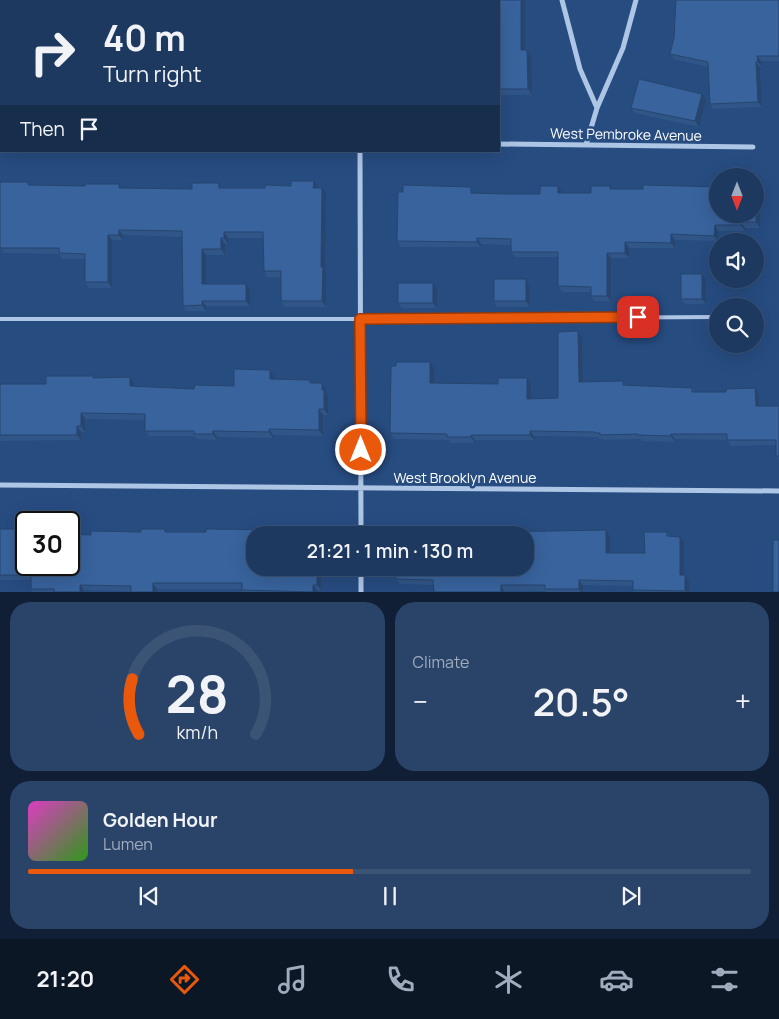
<!DOCTYPE html>
<html lang="en">
<head>
<meta charset="utf-8">
<style>
	:root { --surface:#1d3960; --page:#2a4469; --text:#f1f3f6; --muted:#a0acbd; --line:#3b5375; --accent:#ea580c }
	body { margin:0; font-family:Manrope,sans-serif; background:var(--page); color:var(--text); height:100vh; display:flex; flex-direction:column; font-size:19px; white-space:nowrap }
	* { box-sizing:border-box; margin:0 }
	p { font-size:16px; color:var(--muted) }
	.icon { flex:none; width:28px; height:28px; fill:none; stroke:currentColor; stroke-width:2; stroke-linecap:round; stroke-linejoin:round }
	.map { position:relative; height:592px; overflow:hidden }
	.panel { display:flex; flex-direction:column; gap:10px; padding:10px; background:#101f35; flex:1 }
	.panel>* { flex:none }
	.top-card { position:absolute; left:0px; top:0px; width:500px; height:152px; box-shadow:0 5px 20px #0002,0 0 0 1px var(--line); background:#1d3960; color:var(--text); overflow:hidden }
	.needle { width:32px; rotate:180deg }
	.fabs { position:absolute; left:709px; top:168px; display:grid; gap:10px }
	.fabs a { display:grid; place-items:center; width:55px; height:55px; border-radius:50%; background:var(--surface); box-shadow:0 5px 20px #0002,0 0 0 1px var(--line); font-size:25px }
	.speed { position:absolute; left:15px; top:511px; display:flex; gap:10px; font-size:25px; font-weight:700; text-align:center }
	.speed>* { display:grid; place-content:center; width:65px; height:65px; border-radius:50%; background:var(--surface); box-shadow:0 5px 20px #0002,0 0 0 1px var(--line); line-height:1 }
	.speed .limit { border:2px solid #111; border-radius:8px; background:#fff; color:#111 }
	.pin { position:absolute; display:grid; place-items:center; width:42px; height:42px; color:#fff; margin:-21px; border-radius:10px; box-shadow:0 2px 8px #0006 }
	.me { position:absolute; width:55px; margin:-28px; rotate:0deg; stroke-linejoin:round; filter:drop-shadow(0 0 4px #0008) }
	.turn { display:flex; align-items:center; gap:18px; height:105px; padding:0 20px; font-size:22px }
	.turn .icon { width:65px; height:65px; stroke-width:2.5 }
	.turn b { display:block; font-size:35px; line-height:42px }
	.then { display:flex; align-items:center; height:48px; padding:0 20px; background:#0003; gap:10px; font-size:19px }
	.big { font-size:38px; font-weight:600; line-height:1.1 }
	.panel .tile { flex:1; display:flex; flex-direction:column; justify-content:center; gap:8px; min-width:0; padding:0 18px; border-radius:20px; background:var(--page) }
	.panel .dial { align-items:center; gap:0 }
	.dial svg { height:130px; overflow:visible; fill:none; stroke:var(--line); stroke-width:7; stroke-linecap:round; text-anchor:middle }
	.dial text { fill:var(--text); stroke:none }
	.song { display:flex; align-items:center; gap:15px }
	.cover { width:60px; height:60px; border-radius:8px; background:linear-gradient(135deg,hsl(310 70% 55%),hsl(110 70% 35%)) }
	.played { height:5px; border-radius:2px; background:linear-gradient(90deg,var(--accent) 45%,var(--line) 45%) }
	.keys { display:flex; justify-content:space-around; direction:ltr }
	.heat { display:flex; justify-content:space-between; align-items:center; font-size:28px; direction:ltr }
	.panel .tiles { flex:1; display:grid; gap:10px; grid-template-columns:1fr 1fr }
	.tile:last-child { grid-column:span 2 }
	.trip { position:absolute; left:246px; top:526px; width:288px; height:50px; border-radius:20px; background:var(--surface); box-shadow:0 5px 20px #0002,0 0 0 1px var(--line); font-weight:600; line-height:50px; text-align:center }
	.tab-bar { display:flex; height:80px; justify-content:space-around; align-items:center; background:#0c1726; color:var(--muted) }
	.tab-bar .icon { width:35px; height:35px }
	.tab-bar .active { color:var(--accent) }
	.tab-bar b { font-size:22px; color:var(--text) }
	.map>svg:first-child { display:block }
	.lines { fill:none; stroke-linecap:round; stroke-linejoin:round }
	.service { stroke:#aec6e6; stroke-width:4 }
	.minor { stroke:#aec6e6; stroke-width:5 }
	.wall { fill:#305587 }
	.shaded-wall { fill:#27456e }
	.building { fill:#38639d; stroke:#27456e }
	.route-casing { stroke:#983908; stroke-width:12 }
	.route { stroke:#ea580c; stroke-width:9 }
	.labels { text-anchor:middle; dominant-baseline:central; stroke-width:5; stroke-linejoin:round; paint-order:stroke }
	.street-label { font-size:14px; fill:#fff; stroke:#274c80 }
</style>
</head>
<body>
<div class="map">
<svg width="779" height="592" viewBox="0 0 779 592">
	<rect width="100%" height="100%" fill="#274c80"/>
	<g class="lines">
		<!-- service -->
		<path class="service" d="M0,319H361L718,317"/>
		<!-- minor -->
		<path class="minor" d="M562,0L580,69L597,108
			M0,142H1
			M499,144L753,147
			M586,145L597,108L623,48L636,0
			M360,151L361,535
			M0,485L779,491
			M361,592V568"/>
	</g>
	<!-- wall -->
	<path class="wall" d="M779,0V61H761L762,67H760L762,107L713,109L710,104L708,67L674,59L670,54L674,38Z
		M499,1L525,50H527L531,55L532,95H499Z
		M706,100L699,127L635,113L631,108Z
		M0,182L30,185L122,188L192,189L265,188L291,186L318,187V188L326,193L325,270L326,273V307H284L281,301V277H267L264,271L263,238H228V244H225V255H206V284L250,290V306H206V311H186L183,306L182,237L123,235V240H112V288H89L85,282V259H62L59,254L4,253L0,248Z
		M558,186L562,193H591L612,189L760,196V228H745V231H718V241L675,240V248H629V258H611V301H595L591,296V292H562L558,286V257H515L511,252V245L481,244V247H401L397,241L505,194H540Z
		M702,274L706,279V304H685L681,299Z
		M526,279L529,285L530,307H497L494,301Z
		M433,283L437,288V308H402L398,303Z
		M578,331L582,337L583,382L623,381L626,386L692,388L695,392L759,394V406H779V461L776,456V445L731,446L727,440L675,439V442L642,441L641,439L604,440L603,439H599L598,437L534,436V440H475V443H451L449,440L394,439L390,433L396,366L434,368V383L498,384L531,383V399L558,398Z
		M274,376V379L310,380L312,383L326,389V392L328,396V415H323V436L273,435V438L217,437V440L198,439L195,436H149L145,431V420L85,419V432H81V440L0,441V384H46L94,378L134,383V386L194,389L234,386Z
		M316,528L320,535L255,568H321V590H317V592H242V589H157V592L84,590V592H33L31,589V580H0V529H18L21,533L26,534L91,535L141,532H206L289,530Z
		M606,530L610,536V553H645L667,532L670,537L684,542V575H685L689,580V592H634L633,590V586L583,585V592H546V591L434,592V585L400,584L396,579L497,532Z"/>
	<!-- shaded-wall -->
	<path class="shaded-wall" d="M521,0H525V55L521,50Z
		M527,50L531,55L532,95L528,89Z
		M757,56L761,61L762,67L758,62Z
		M756,62L760,67L762,107L758,102Z
		M702,94L706,100L699,127L695,121Z
		M314,181L318,187L317,193L313,188Z
		M558,186L562,192V198L558,193Z
		M322,188L326,193L325,270L326,273V307L322,301L321,267Z
		M756,190L760,196V228L756,222Z
		M741,222L745,228V231L741,225Z
		M715,225L718,231V241L714,236Z
		M119,230L123,235V240L119,235Z
		M224,232L228,238V244L224,238Z
		M671,234L675,240V248L671,243Z
		M108,235L112,240V288L108,282Z
		M221,238L225,244V255L221,249Z
		M477,238L481,244V247L477,242Z
		M625,242L629,248V258L625,253Z
		M202,249L206,255V290L202,284Z
		M607,253L611,258V301L607,296Z
		M702,274L706,279V304L702,299Z
		M526,279L529,285L530,307L526,301Z
		M433,283L437,288V308L433,303Z
		M246,284L250,290V306L246,301Z
		M202,301L206,306V311L202,305Z
		M578,331L582,337L583,387L579,382Z
		M430,362L434,368V389L430,383Z
		M270,370L274,376V385L270,379Z
		M130,377L134,383V391L130,386Z
		M527,378L531,383V404L527,399Z
		M322,383L326,389V392L328,396V415L324,409Z
		M755,388L759,394V411L756,406Z
		M319,409L323,415V436L319,430Z
		M81,413L85,419V432L81,426Z
		M77,426L81,432V440L77,435Z
		M269,429L273,435V438L269,432Z
		M213,431L217,437V440L213,434Z
		M530,431L534,436V440L530,435Z
		M671,434L675,439V442L671,436Z
		M471,435L475,440V443L471,437Z
		M606,530L610,536V559L606,553Z
		M680,537L684,542V580L680,575Z
		M317,568H321V590L317,585Z
		M685,575L689,580V592L685,591Z
		M579,580L583,585V592H581L579,589Z
		M153,583L157,589V592H153Z
		M80,585L84,590V592H80Z
		M313,585L317,590V592H313Z
		M501,585L504,591V592H501Z"/>
	<!-- building -->
	<path class="building" d="M0,0H8V1H1V5H0Z
		M180,0H277V1H180Z
		M310,0H327V1H310Z
		M381,0H406V1H381Z
		M488,0H521V50H527L528,89H499V1H488Z
		M676,0H779V56H757L758,62H756L758,102L710,104L708,62L670,54L674,38Z
		M0,43H1V85H0Z
		M639,79L702,94L695,121L631,108Z
		M291,181H314L313,188H322L321,267H323L322,301H281V271H264L263,232H224V238H221V249H202V284H246V301H202V305L183,306L182,231L119,230V235H108V282H85V254L59,253V248H0V182H28V185L85,186V184H119V188L192,189V183H219V188H265V185L291,186Z
		M403,185L471,187V193L505,194H540V186H558V193H591V186H610V189H643V185L718,187V214H755V190H756V222H741V225H715L714,236L671,234V243L625,242V253H607V296H591V287L558,286V252H511V239L477,238V242L397,241L398,192H403Z
		M681,274H702V299H681Z
		M494,279H526V301H494Z
		M398,283H433V303H398Z
		M578,331L579,382L623,381V385L692,388V392H726V389L755,388L756,406H779V456H776V440H727V434H671V436L638,435V434L600,435V433H596L595,432L530,431V435H471V437H447V434L390,433L391,366H396V362H430V383L498,384V378H527V399L558,398V332Z
		M234,369L270,370V379L310,380V383H322V390H324V409H319V430L269,429V432L213,431V434H194V431H145V414L81,413V426H77V435H0V384H46V376H93V378L130,377V386L194,389L195,385L234,386Z
		M289,528H316V533H318V535H255V568H317V585H313V592L242,590V583H153V592H131V586L80,585V592H54V589H31V575H0V529H18V533L26,534V565H69V534L91,535V531L141,532V529H165V532H206V529L289,530Z
		M398,529L497,532L606,530V553H645L644,532H667V536L680,537V575H685V591L633,590V581L579,580V589H545V585H501V592H434L433,580L396,579L397,568H525V535H398Z
		M773,540H779V592H773Z"/>
	<g class="lines">
		<defs>
			<path id="route" d="M361,450L360,319L638,317"/>
		</defs>
		<!-- route casing -->
		<use href="#route" class="route-casing"/>
		<!-- route -->
		<use href="#route" class="route"/>
	</g>
	<g class="labels">
		<!-- street labels -->
		<g class="street-label">
			<text transform="translate(626 134) rotate(1)">West Pembroke Avenue</text>
			<text x="465" y="477">West Brooklyn Avenue</text>
		</g>
	</g>
</svg>
<div class="fabs">
<a><svg class="needle" viewBox="-14 -14 28 28"><path d="M0-13l5 13h-10z" fill="#e53935"/><path d="M0 13l5-13h-10z" fill="#a0acbd"/></svg></a>
<a><svg class="icon" aria-label="sound" viewBox="0 0 24 24"><path d="M4 9h4l5-4v14l-5-4H4zM17 9q2 3 0 6"/></svg></a>
<a><svg class="icon" aria-label="search" viewBox="0 0 24 24"><circle cx="10" cy="10" r="6"/><path d="M15 15l6 6"/></svg></a>
</div>
<div class="speed"><div class="limit">30</div></div>
<div class="pin" style="left:638px;top:317px;background:#d93025"><svg class="icon" aria-label="arrive" viewBox="0 0 24 24"><path d="M6 21V4h12l-3 4 3 4H6"/></svg></div>
<svg class="me" style="left:361px;top:450px" viewBox="-20 -20 40 40"><circle r="17" fill="#ea580c" stroke="#fff" stroke-width="3"/><path d="M0-11L8 9 0 5-8 9z" fill="#fff"/></svg>
<div class="trip">21:21 · 1 min · 130 m</div>
<div class="top-card">
<div class="turn"><svg class="icon" aria-label="right" viewBox="0 0 24 24"><path d="M7 20v-9h11M14 6l5 5-5 5"/></svg><div><b>40 m</b>Turn right</div></div>
<div class="then">Then<svg class="icon" aria-label="arrive" viewBox="0 0 24 24"><path d="M6 21V4h12l-3 4 3 4H6"/></svg></div>
</div>
</div>
<section class="panel">
<div class="tiles">
<div class="tile dial"><svg viewBox="0 0 100 80">
<path d="M14 69A42 42 0 1 1 86 69"/>
<path d="M14 69A42 42 0 0 1 10 35" stroke="#ea580c"/>
<text x="50" y="56" font-size="32" font-weight="700">28</text>
<text x="50" y="72" font-size="11">km/h</text>
</svg></div>
<div class="tile"><p>Climate</p>
<div class="heat"><a>−</a><b class="big">20.5°</b><a>+</a></div>
</div>
<div class="tile">
<div class="song"><i class="cover"></i><div><b>Golden Hour</b><p>Lumen</p></div></div>
<div class="played"></div>
<div class="keys"><svg class="icon" aria-label="previous" viewBox="0 0 24 24"><path d="M18 5L8 12l10 7zM5 5v14"/></svg><svg class="icon" aria-label="pause" viewBox="0 0 24 24"><path d="M8 5v14M16 5v14"/></svg><svg class="icon" aria-label="next" viewBox="0 0 24 24"><path d="M6 5l10 7-10 7zM19 5v14"/></svg></div>
</div>
</div>
</section>
<nav class="tab-bar">
<b>21:20</b>
<svg class="icon active" aria-label="directions" viewBox="0 0 24 24"><path d="M12 3l9 9-9 9-9-9zM9 14v-3h6M13 9l2 2-2 2"/></svg>
<svg class="icon" aria-label="music" viewBox="0 0 24 24"><path d="M9 18V5l10-2v13"/><circle cx="6" cy="18" r="3"/><circle cx="16" cy="16" r="3"/></svg>
<svg class="icon" aria-label="phone" viewBox="0 0 24 24"><path d="M5 4h4l2 5-3 2q2 4 5 5l2-3 5 2v4C11 20 4 13 5 4z"/></svg>
<svg class="icon" aria-label="climate" viewBox="0 0 24 24"><path d="M12 3v18M4 7l16 10M4 17L20 7"/></svg>
<svg class="icon" aria-label="car" viewBox="0 0 24 24"><path d="M5 17H2v-5l4-1 3-4h7l3 4 3 1v5h-3M9 17h6M6 11h13"/><circle cx="7" cy="17" r="2"/><circle cx="17" cy="17" r="2"/></svg>
<svg class="icon" aria-label="filters" viewBox="0 0 24 24"><path d="M4 7h16M4 17h16"/><circle cx="9" cy="7" r="2"/><circle cx="15" cy="17" r="2"/></svg>
</nav>
</body>
</html>
